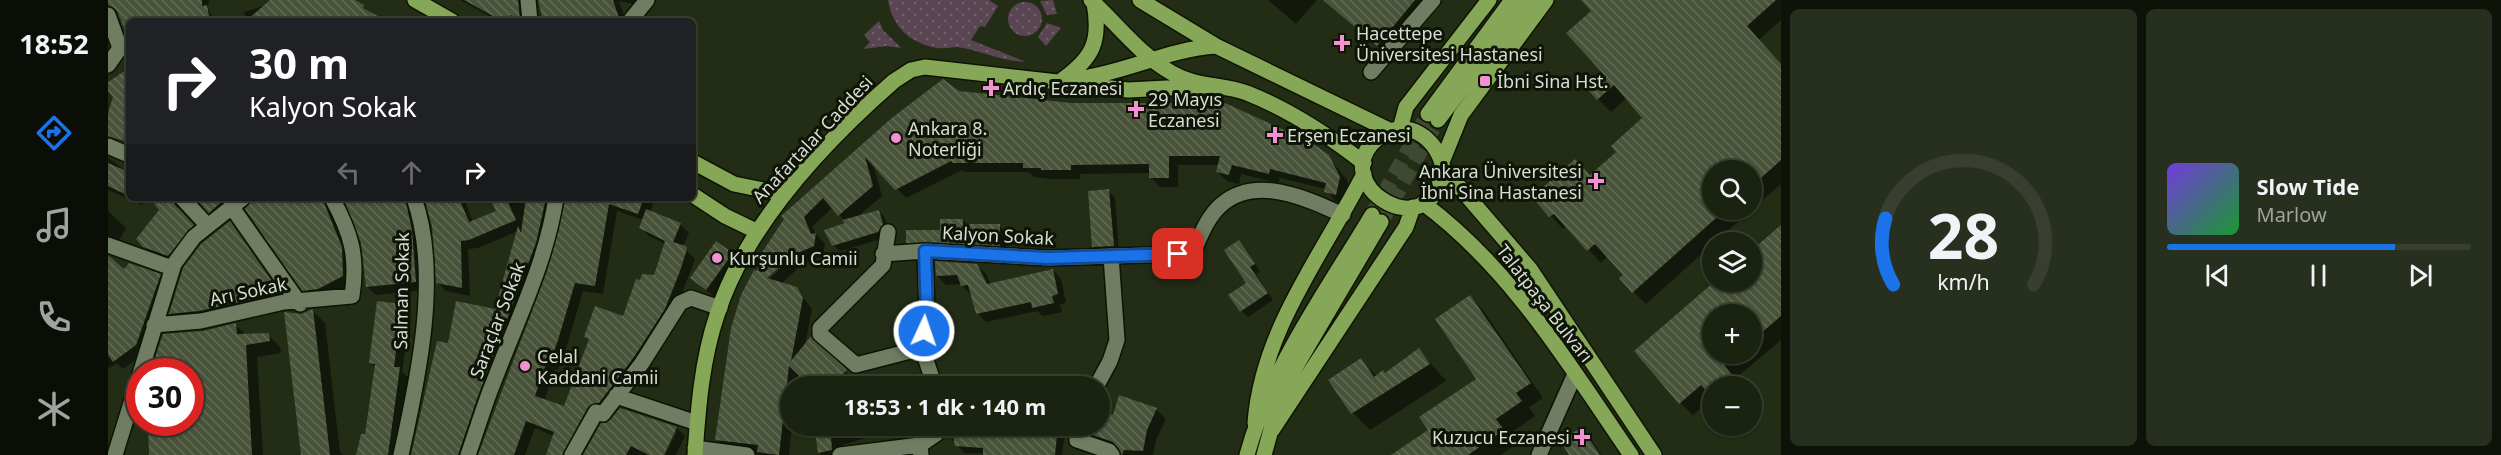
<!DOCTYPE html>
<html lang="tr">
<head>
<meta charset="utf-8">
<style>
	:root { --surface:#1a2210; --page:#272f1e; --text:#f1f3f6; --muted:#9fa49f; --line:#383f30; --accent:#1a73e8 }
	body { margin:0; font-family:"Noto Sans",sans-serif; background:var(--page); color:var(--text); height:100vh; display:flex; flex-direction:column; font-size:22px; white-space:nowrap }
	* { box-sizing:border-box; margin:0 }
	p { font-size:20px; color:var(--muted) }
	.icon { flex:none; width:33px; height:33px; fill:none; stroke:currentColor; stroke-width:2; stroke-linecap:round; stroke-linejoin:round }
	.map { position:relative; flex:1; overflow:hidden }
	.side { display:flex; flex-direction:column; gap:9px; padding:9px; background:#0e1309; width:720px }
	.side>* { flex:none }
	.hud { position:absolute; left:18px; top:18px; width:570px; height:183px; border-radius:9px; box-shadow:0 2px 4px #0004,0 0 0 2px var(--line); background:#202124; color:#fff; overflow:hidden }
	.tools { position:absolute; left:1594px; top:160px; display:grid; gap:12px }
	.tools a { display:grid; place-items:center; width:60px; height:60px; border-radius:50%; background:var(--surface); box-shadow:0 2px 4px #0004,0 0 0 2px var(--line); font-size:30px }
	.speed { position:absolute; left:18px; top:358px; display:flex; gap:12px; font-size:30px; font-weight:700; text-align:center }
	.speed>* { display:grid; place-content:center; width:78px; height:78px; border-radius:50%; background:var(--surface); box-shadow:0 2px 4px #0004,0 0 0 2px var(--line); line-height:1 }
	.speed .limit { border:9px solid #d22; background:#fff; color:#111 }
	.pin { position:absolute; display:grid; place-items:center; width:51px; height:51px; color:#fff; margin:-26px; border-radius:12px; box-shadow:0 3px 9px #0006 }
	.me { position:absolute; width:66px; margin:-33px; rotate:3deg; stroke-linejoin:round; filter:drop-shadow(0 0 4px #0008) }
	.turn { display:flex; align-items:center; gap:21px; height:126px; padding:0 24px; font-size:27px }
	.turn .icon { width:78px; height:78px; stroke-width:2.5 }
	.turn b { display:block; font-size:42px; line-height:51px }
	.lanes { display:flex; align-items:center; height:57px; padding:0 24px; background:#0003; justify-content:center; gap:30px; direction:ltr }
	.lanes .off { opacity:.35 }
	.side .card { flex:1; display:flex; flex-direction:column; justify-content:center; gap:9px; min-width:0; padding:0 21px; border-radius:9px; background:var(--page) }
	.side .dial { align-items:center; gap:0 }
	.dial svg { height:156px; overflow:visible; fill:none; stroke:var(--line); stroke-width:7; stroke-linecap:round; text-anchor:middle }
	.dial text { fill:var(--text); stroke:none }
	.song { display:flex; align-items:center; gap:18px }
	.cover { width:72px; height:72px; border-radius:9px; background:linear-gradient(135deg,hsl(260 70% 55%),hsl(130 70% 35%)) }
	.played { height:6px; border-radius:3px; background:linear-gradient(90deg,var(--accent) 75%,var(--line) 75%) }
	.keys { display:flex; justify-content:space-around; direction:ltr }
	.side .tiles { flex:1; display:grid; gap:9px; grid-template-columns:repeat(2,1fr) }
	.trip { position:absolute; left:672px; top:376px; width:330px; height:60px; border-radius:30px; background:var(--surface); box-shadow:0 2px 4px #0004,0 0 0 2px var(--line); font-weight:700; line-height:60px; text-align:center }
	main { display:flex; flex:1; min-height:0 }
	.menu { display:flex; flex-direction:column; width:108px; justify-content:space-around; align-items:center; background:#0a0e06; color:var(--muted) }
	.menu .icon { width:42px; height:42px }
	.menu .on { color:var(--accent) }
	.menu b { font-size:27px; color:var(--text) }
	.map>svg:first-child { display:block }
	.grass { fill:url(#grass-dots) }
	.shadow { fill:#0007; fill-rule:evenodd }
	.building { fill:url(#building-back-hatch) }
	.lines { fill:none; stroke-linecap:round; stroke-linejoin:round }
	.major-tunnel { stroke:#3e4832; stroke-width:15; stroke-dasharray:15 8; stroke-linecap:butt }
	.minor-casing { stroke:#0c1501; stroke-width:18 }
	.major-casing { stroke:#0c1501; stroke-width:18 }
	.minor { stroke:#717d62; stroke-width:15 }
	.major { stroke:#86a757; stroke-width:15 }
	.route-casing { stroke:#114b97; stroke-width:15 }
	.route { stroke:#1a73e8; stroke-width:10 }
	.poi-dot { fill:#f491d3; stroke:#0f1409; stroke-width:2 }
	.labels { text-anchor:middle; dominant-baseline:central; stroke-width:6; stroke-linejoin:round; paint-order:stroke }
	.poi-label { font-size:18px; fill:#d8dfd0; stroke:#0f1409; text-anchor:start }
	.street-label { font-size:18px; fill:#d8dfd0; stroke:#0f1409 }
</style>
</head>
<body>
<main>
<nav class="menu">
<b>18:52</b>
<svg class="icon on" aria-label="directions" viewBox="0 0 24 24"><path d="M12 3l9 9-9 9-9-9zM9 14v-3h6M13 9l2 2-2 2"/></svg>
<svg class="icon" aria-label="music" viewBox="0 0 24 24"><path d="M9 18V5l10-2v13"/><circle cx="6" cy="18" r="3"/><circle cx="16" cy="16" r="3"/></svg>
<svg class="icon" aria-label="phone" viewBox="0 0 24 24"><path d="M5 4h4l2 5-3 2q2 4 5 5l2-3 5 2v4C11 20 4 13 5 4z"/></svg>
<svg class="icon" aria-label="climate" viewBox="0 0 24 24"><path d="M12 3v18M4 7l16 10M4 17L20 7"/></svg>
</nav>
<div class="map">
<svg width="1673" height="455" viewBox="0 0 1673 455">
	<defs>
		<pattern id="grass-dots" width="8" height="8" patternUnits="userSpaceOnUse" patternTransform="scale(1.5)"><rect width="8" height="8" fill="#5a4552"/><path d="M2 2h.1M6 6h.1" fill="none" stroke="#715f6a" stroke-width="1.8" stroke-linecap="round"/></pattern>
		<pattern id="building-back-hatch" width="6" height="6" patternUnits="userSpaceOnUse" patternTransform="scale(1.5)"><rect width="6" height="6" fill="#48533a"/><path d="M-1 5l2 2M0 0l6 6M5-1l2 2" fill="none" stroke="#626b55"/></pattern>
	</defs>
	<rect width="100%" height="100%" fill="#232d16"/>
	<!-- grass -->
	<path class="grass" d="M780,0H881L890,6L877,27L872,26L863,40L918,62C892,61 872,50 849,47C843,47 836,49 830,48C803,44 784,27 780,0Z
		M945,0L949,14L939,15L932,1Z
		M900 19a17 17 0 1 1 34 0a17 17 0 1 1-34 0Z
		M771,21L775,30L793,48L779,46L755,49L762,42L756,35Z
		M939,23L953,28L938,46L930,37Z"/>
	<!-- shadow -->
	<path class="shadow" d="M0,0H101L100,8L106,21H21V32L10,13L4,11L0,15Z
		M162,0H243L276,21H139L136,12L164,3Z
		M352,0H540L539,7L511,1L518,21H439L432,1L425,2L420,21H390Z
		M1160,0H1209L1188,24Z
		M1215,0H1315L1323,8L1282,57Z
		M1475,0H1673V20L1651,40L1673,65V184L1644,209V171H1605V210H1643L1538,304L1525,291L1517,275L1500,256L1493,263L1459,226L1455,229L1443,216L1510,152L1537,118L1519,98L1503,112L1490,99L1500,77L1485,11Z
		M850,92L1220,156L1239,180L1241,187L1238,204L1227,201L1218,189L1172,178L1170,183L1133,174L1131,184L1119,181L1109,172L1111,165H1070V187H1052L1042,177V173L972,174V179H944L926,177L921,172H856L854,170L798,198L765,163L774,196L748,218L771,211L777,218L781,231L777,238L732,251L725,245L739,224L725,207L704,227L708,234L717,244L715,256L695,264L673,284L688,288L704,309L697,345L703,338L747,381L741,387H705L691,373L689,387H682L684,426L681,455H654L618,449L608,439L650,273L677,218L675,216L786,118ZM690,249L692,251L660,280V275Z
		M0,158L21,173V198H37L34,205L0,190Z
		M1000,191L1007,198L1011,252L992,253L985,246Z
		M56,198H65L73,213L91,232L67,262L43,253L36,246L53,210Z
		M88,198H140L110,220Z
		M146,198H228L244,283L224,295L204,298L196,290Z
		M236,198H310L316,290L268,295L259,287L254,243Z
		M318,198H356L365,222L390,212L384,198H414L418,208L419,198H452L361,455H305L341,345L388,310L410,231L370,248L360,249L362,296L338,291L329,282L325,226Z
		M459,198H539L545,204L542,212L572,224L581,233L575,247L587,259L565,317L495,410L467,455H439L446,436L427,428L417,455H372L448,249ZM509,211L535,220L532,227L541,236L557,244L547,277L516,318L478,336L482,341L457,408L436,401L447,369L450,370L458,349L475,291L495,294Z
		M0,211L18,228L9,244L0,250Z
		M855,220L860,226H891L898,232V251L806,249L799,242L834,232Z
		M122,223L177,299L69,320L62,314Z
		M1673,227V340L1627,379L1634,387H1605V398L1585,415L1572,403L1609,282H1644V252ZM1605,315H1644V354H1605Z
		M1130,242L1152,271L1148,274L1165,300L1140,317L1133,311L1140,284Z
		M624,254L634,264L609,299L584,278Z
		M0,255L16,271L52,276L61,284L36,354L15,369L9,363L0,369Z
		M869,265L878,274L883,285L945,270L953,279L958,302L952,305L954,312L935,316L929,311L878,322L869,313L863,295L853,284L838,285L829,276Z
		M1362,297L1375,310L1435,398L1421,407L1427,416L1401,434L1408,444L1393,455H1296L1370,379Z
		M293,306L302,314L294,372L300,377L289,455H250L258,436L268,368L262,363Z
		M205,311L217,323L232,452L235,455H194V315Z
		M128,325L139,336L160,335L172,347L173,353L149,357L155,455H42V423H82V372H55L54,362L49,357L95,332Z
		M1311,350L1338,381L1262,430L1245,413L1222,380L1252,360L1269,376L1277,374Z
		M869,380L876,387H838Z
		M1012,397L1049,410L1058,419L1048,440L1045,455H1014L1012,451L990,442L981,433L980,426H992V413L1006,417Z
		M1644,398L1652,407L1644,414Z
		M513,409L569,428L577,436L568,455H557L569,431H566L554,455H476Z
		M710,426H772L773,433L732,446V455H712Z
		M844,426H958L954,455L856,453L840,435Z
		M1473,429L1483,438L1493,455H1462Z"/>
	<!-- building -->
	<path class="building" d="M0,0H94V6L99,5L102,21H21L20,37L9,11L0,5Z
		M162,0H247L256,5L255,8L279,21H138Z
		M356,0H410L412,19L402,15L399,21H394Z
		M430,0H505L512,21H435Z
		M1215,0H1307L1269,46Z
		M1473,0H1668L1639,26L1673,64V160L1644,186V171H1605V210H1617L1524,293L1511,278L1515,275L1487,244L1479,251L1446,214L1441,217L1424,197L1467,159L1482,175L1508,152L1503,146L1534,118L1506,85L1489,100L1481,91L1498,77L1458,33L1483,11Z
		M21,68V142L0,136V113L5,97L0,91V82Z
		M835,79L851,91L963,103H1117L1204,143L1221,155L1232,177L1228,195L1216,192L1218,183L1162,169L1161,174L1124,165L1121,175L1108,172L1112,156H1061V178H1041V164L963,165V170H933V168H915V163H845L843,161L787,190L757,157L765,186L730,216L715,198L696,217L703,234L708,233L706,246L685,255L659,278L689,287L695,298L683,361L703,336L739,370L722,387H703L681,366L671,455L649,452L650,445L607,440L623,328L633,295L646,270L649,271L653,254L676,219L673,216L785,117Z
		M0,163L21,172V196L0,186Z
		M1001,189L1006,246L984,247L980,191Z
		M53,198H64L67,205L86,225L60,256L35,247L28,239L51,210L46,204Z
		M87,198H118L101,213Z
		M145,198H214L234,247L235,276L210,289L194,291L137,209Z
		M235,198H297L304,230L308,282L258,287L253,243Z
		M316,198H351L361,222L388,211L382,198H398L408,220L361,240L353,241L354,288L328,283L324,226Z
		M418,198H438L428,243L370,396L350,455H303L329,341L340,343L348,301L387,309L410,226L413,233Z
		M458,198H536L530,214L501,204L487,286L467,283L450,340L442,362L439,361L427,396L456,406L481,339L476,337L487,306L515,316L528,279L532,280L534,274L546,275L557,241L531,228L538,209L573,223L565,242L578,246L579,249L572,271L557,309L526,357L491,403L480,407L454,455H438L446,432L418,421L406,455H370L439,271Z
		M771,210L775,224L770,232L724,246L716,230L737,223L734,220Z
		M832,219H855V224H892V246L798,243V230H832Z
		M122,221L172,293L91,311L61,314L75,268L93,244Z
		M1673,225V316L1644,341V315H1605V354H1629L1616,365L1634,387H1605V399L1593,385L1571,404L1526,351L1606,282H1644V250Z
		M1131,240L1147,264L1142,267L1160,293L1132,312L1120,295L1138,283L1116,250Z
		M608,241L625,253L598,290L582,278Z
		M0,255L16,269L21,263L53,274L28,345L5,362L0,355Z
		M827,261L869,264L879,284L945,269L950,294L944,296L946,303L924,308L923,302L868,314L860,285L853,286L849,275L828,276Z
		M1362,295L1423,383L1408,393L1414,401L1388,419L1396,430L1360,455H1283L1320,430L1311,417L1368,379L1327,319Z
		M269,301L294,304L286,367H292L280,455H248L253,434H257L267,364L261,363Z
		M205,309L222,455H193L176,312L193,314Z
		M128,323L129,334L161,333L162,341L138,345L144,455H41L40,423H82V372H53L52,357L47,358L55,334L95,331Z
		M1311,348L1322,364L1243,414L1220,380L1253,358L1266,377L1275,370L1277,373Z
		M1011,395L1049,408L1039,430L1035,451L1016,450L1014,455L1005,442L979,433L980,426H992V411L1005,415Z
		M512,408L569,427L556,455H541L523,446L518,455H475L493,423L502,420Z
		M706,426H749V428L723,437L724,450L710,453Z
		M843,426H950L947,455H875V448L847,446Z
		M1474,427L1482,440L1492,455H1461L1452,441Z"/>
	<g class="lines">
		<!-- major-tunnel -->
		<path class="major-tunnel" d="M1264,215L1320,114
			M1273,222L1330,120"/>
		<defs>
			<path id="minor" d="M420,0L422,21
				M0,15L12,48
				M522,21L539,0
				M0,65L12,48L21,47
				M1263,72L1325,0
				M0,146L21,155
				M74,198L99,225
				M224,198C243,233 250,256 244,296
				M123,206L192,304
				M780,232L775,265L712,328V334L748,365L814,348
				M0,245L64,268
				M817,251L819,314L814,348L827,387
				M775,254L817,251L940,258L1070,254L1083,257C1091,240 1098,218 1113,205C1148,174 1200,199 1235,215
				M46,325L93,321L176,302L244,296
				M988,387L1002,361L1009,340L1003,256
				M508,396L589,423
				M970,426L969,440L1001,451L1004,455
				M587,448L639,455
				M7,455L66,264L86,237L135,198
				M293,455C310,379 333,274 306,198
				M360,455C369,430 376,405 386,381C409,320 438,263 448,198
				M464,455L488,412L495,414L534,363L572,303L583,298L612,308
				M732,455L812,445
				M813,455L812,445L828,434L833,426
				M1431,455L1467,374"/>
			<path id="major" d="M307,0L344,21
				M983,0C1010,25 1032,55 1064,73C1088,87 1114,84 1139,93C1182,110 1220,135 1256,163
				M1032,0L1108,46L1283,131
				M969,79C1017,73 1060,49 1108,46
				M954,80C985,58 993,41 986,3
				M1320,114L1404,0
				M1330,120L1421,0
				M1292,129L1298,107L1381,0
				M585,162L626,184L675,194
				M1334,162L1353,115L1438,0
				M1335,168C1325,253 1213,183 1271,137C1299,116 1330,139 1335,168L1422,269L1546,455
				M585,195L617,216L648,231
				M1315,203C1404,269 1461,365 1523,455
				M1147,423C1154,330 1215,254 1256,174
				M1164,430L1298,227L1305,207
				M587,455C590,409 594,359 609,315C638,224 715,143 786,81L803,70L817,67L1020,90L1099,86
				M1139,455C1163,367 1218,292 1264,215
				M1156,455L1174,390L1273,222"/>
		</defs>
		<!-- minor casing -->
		<use href="#minor" class="minor-casing"/>
		<!-- major casing -->
		<use href="#major" class="major-casing"/>
		<!-- minor -->
		<use href="#minor" class="minor"/>
		<!-- major -->
		<use href="#major" class="major"/>
	</g>
	<g class="lines">
		<defs>
			<path id="route" d="M816,331L819,314L817,251L940,258L1070,254"/>
		</defs>
		<!-- route casing -->
		<use href="#route" class="route-casing"/>
		<!-- route -->
		<use href="#route" class="route"/>
	</g>
	<!-- markers -->
	<g class="poi-dot">
		<path d="M1231 34h6v6h6v6h-6v6h-6v-6h-6v-6h6z"/>
		<rect x="1371" y="75" width="12" height="12" rx="3"/>
		<path d="M880 79h6v6h6v6h-6v6h-6v-6h-6v-6h6z"/>
		<path d="M1025 100h6v6h6v6h-6v6h-6v-6h-6v-6h6z"/>
		<path d="M1164 126h6v6h6v6h-6v6h-6v-6h-6v-6h6z"/>
		<circle cx="788" cy="138" r="6"/>
		<path d="M1485 172h6v6h6v6h-6v6h-6v-6h-6v-6h6z"/>
		<circle cx="609" cy="258" r="6"/>
		<circle cx="417" cy="366" r="6"/>
		<path d="M1471 428h6v6h6v6h-6v6h-6v-6h-6v-6h6z"/>
	</g>
	<g class="labels">
		<!-- poi labels -->
		<g class="poi-label">
			<text x="1248" y="33">Hacettepe<tspan x="1248" dy="21">Üniversitesi Hastanesi</tspan></text>
			<text x="1389" y="81">İbni Sina Hst.</text>
			<text x="895" y="88">Ardıç Eczanesi</text>
			<text x="1040" y="99">29 Mayıs<tspan x="1040" dy="21">Eczanesi</tspan></text>
			<text x="800" y="128">Ankara 8.<tspan x="800" dy="21">Noterliği</tspan></text>
			<text x="1179" y="135">Erşen Eczanesi</text>
			<text x="1474" y="171" text-anchor="end">Ankara Üniversitesi<tspan x="1474" dy="21">İbni Sina Hastanesi</tspan></text>
			<text x="621" y="258">Kurşunlu Camii</text>
			<text x="429" y="356">Celal<tspan x="429" dy="21">Kaddani Camii</tspan></text>
			<text x="1462" y="437" text-anchor="end">Kuzucu Eczanesi</text>
		</g>
		<!-- street labels -->
		<g class="street-label">
			<text transform="translate(704 139) rotate(-47)">Anafartalar Caddesi</text>
			<text transform="translate(890 235) rotate(3)">Kalyon Sokak</text>
			<text transform="translate(140 291) rotate(-12)">Arı Sokak</text>
			<text transform="translate(293 291) rotate(-89)">Salman Sokak</text>
			<text transform="translate(1437 303) rotate(52)">Talatpaşa Bulvarı</text>
			<text transform="translate(389 320) rotate(-69)">Saraçlar Sokak</text>
		</g>
	</g>
</svg>
<div class="tools">
<a><svg class="icon" aria-label="search" viewBox="0 0 24 24"><circle cx="10" cy="10" r="6"/><path d="M15 15l6 6"/></svg></a>
<a><svg class="icon" aria-label="layers" viewBox="0 0 24 24"><path d="M12 4l9 5-9 5-9-5zM3 14l9 5 9-5"/></svg></a>
<a>+</a>
<a>−</a>
</div>
<div class="speed"><div class="limit">30</div></div>
<div class="pin" style="left:1070px;top:254px;background:#d93025"><svg class="icon" aria-label="arrive" viewBox="0 0 24 24"><path d="M6 21V4h12l-3 4 3 4H6"/></svg></div>
<svg class="me" style="left:816px;top:331px" viewBox="-20 -20 40 40"><circle r="17" fill="#1a73e8" stroke="#fff" stroke-width="3"/><path d="M0-11L8 9 0 5-8 9z" fill="#fff"/></svg>
<div class="trip">18:53 · 1 dk · 140 m</div>
<div class="hud">
<div class="turn"><svg class="icon" aria-label="right" viewBox="0 0 24 24"><path d="M7 20v-9h11M14 6l5 5-5 5"/></svg><div><b>30 m</b>Kalyon Sokak</div></div>
<div class="lanes"><svg class="icon off" aria-label="left" viewBox="0 0 24 24"><path d="M17 20v-9H6M10 6l-5 5 5 5"/></svg><svg class="icon off" aria-label="ahead" viewBox="0 0 24 24"><path d="M12 20V5M6 11l6-6 6 6"/></svg><svg class="icon" aria-label="right" viewBox="0 0 24 24"><path d="M7 20v-9h11M14 6l5 5-5 5"/></svg></div>
</div>
</div>
<section class="side">
<div class="tiles">
<div class="card dial"><svg viewBox="0 0 100 80">
<path d="M14 69A42 42 0 1 1 86 69"/>
<path d="M14 69A42 42 0 0 1 10 35" stroke="#1a73e8"/>
<text x="50" y="56" font-size="32" font-weight="700">28</text>
<text x="50" y="72" font-size="11">km/h</text>
</svg></div>
<div class="card">
<div class="song"><i class="cover"></i><div><b>Slow Tide</b><p>Marlow</p></div></div>
<div class="played"></div>
<div class="keys"><svg class="icon" aria-label="previous" viewBox="0 0 24 24"><path d="M18 5L8 12l10 7zM5 5v14"/></svg><svg class="icon" aria-label="pause" viewBox="0 0 24 24"><path d="M8 5v14M16 5v14"/></svg><svg class="icon" aria-label="next" viewBox="0 0 24 24"><path d="M6 5l10 7-10 7zM19 5v14"/></svg></div>
</div>
</div>
</section>
</main>
</body>
</html>
